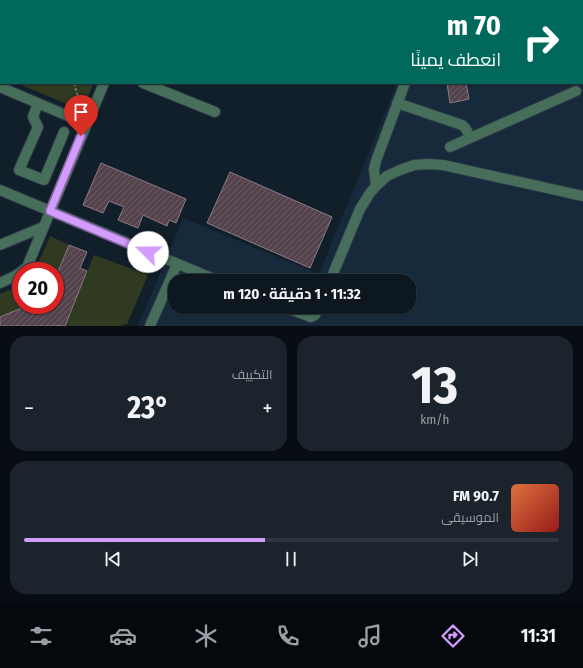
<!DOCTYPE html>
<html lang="ar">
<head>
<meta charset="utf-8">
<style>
	:root { --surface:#0d1720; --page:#1b242d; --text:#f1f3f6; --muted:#9a9fa5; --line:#2d363e; --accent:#d29dfd }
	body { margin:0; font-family:"Fira Sans Condensed",Cairo,sans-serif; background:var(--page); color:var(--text); direction:rtl; height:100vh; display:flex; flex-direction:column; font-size:15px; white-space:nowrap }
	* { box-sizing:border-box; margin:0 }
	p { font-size:13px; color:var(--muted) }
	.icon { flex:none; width:22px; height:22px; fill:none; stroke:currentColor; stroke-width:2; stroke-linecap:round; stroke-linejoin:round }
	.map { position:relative; height:326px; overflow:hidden; direction:ltr }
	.sheet { display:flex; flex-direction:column; gap:10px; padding:10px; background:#070d12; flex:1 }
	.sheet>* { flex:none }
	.hud { position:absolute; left:0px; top:0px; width:583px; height:84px; box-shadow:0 1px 3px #0004,0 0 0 1px var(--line); direction:rtl; background:#00695c; color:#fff; overflow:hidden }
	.speed { position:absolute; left:12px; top:262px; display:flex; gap:8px; font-size:20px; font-weight:700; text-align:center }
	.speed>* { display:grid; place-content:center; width:52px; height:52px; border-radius:50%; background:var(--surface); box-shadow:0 1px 3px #0004,0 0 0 1px var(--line); line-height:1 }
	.speed .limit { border:6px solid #d22; background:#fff; color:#111 }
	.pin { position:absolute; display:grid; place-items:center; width:34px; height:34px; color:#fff; margin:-41px -17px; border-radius:50% 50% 50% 0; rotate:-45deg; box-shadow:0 0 4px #0007 }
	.pin .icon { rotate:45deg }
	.me { position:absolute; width:44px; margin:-22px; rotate:292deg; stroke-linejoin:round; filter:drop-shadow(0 0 3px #0008) }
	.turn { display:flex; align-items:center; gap:14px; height:84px; padding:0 16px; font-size:18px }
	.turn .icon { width:52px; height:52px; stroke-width:2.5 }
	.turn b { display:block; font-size:28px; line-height:34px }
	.big { font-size:30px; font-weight:700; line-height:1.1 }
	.sheet .widget { flex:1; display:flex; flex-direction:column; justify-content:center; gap:6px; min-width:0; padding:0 14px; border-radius:16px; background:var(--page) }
	.sheet .dial { align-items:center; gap:0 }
	.dial b { font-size:52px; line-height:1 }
	.song { display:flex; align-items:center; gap:12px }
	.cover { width:48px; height:48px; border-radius:6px; background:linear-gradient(135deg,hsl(20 70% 55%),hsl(0 70% 35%)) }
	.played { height:4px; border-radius:2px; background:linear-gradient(90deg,var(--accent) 45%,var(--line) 45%) }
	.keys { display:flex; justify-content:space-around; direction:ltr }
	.heat { display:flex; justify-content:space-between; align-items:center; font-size:22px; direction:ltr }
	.sheet .tiles { flex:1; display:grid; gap:10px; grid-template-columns:1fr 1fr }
	.widget:last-child { grid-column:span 2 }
	.trip { position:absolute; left:168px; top:274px; width:248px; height:40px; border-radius:16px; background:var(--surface); box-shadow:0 1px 3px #0004,0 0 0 1px var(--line); font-weight:700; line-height:40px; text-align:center; direction:rtl }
	.dock { display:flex; height:64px; justify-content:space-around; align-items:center; background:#05090d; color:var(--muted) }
	.dock .icon { width:28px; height:28px }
	.dock .current { color:var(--accent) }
	.dock b { font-size:18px; color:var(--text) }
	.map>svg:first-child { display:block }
	.built { fill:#172a3b; fill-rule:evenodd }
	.green { fill:#2f3a20 }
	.building { fill:url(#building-hatch); stroke:#8e7986 }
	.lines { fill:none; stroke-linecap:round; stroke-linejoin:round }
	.minor-casing { stroke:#2d3a46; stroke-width:12 }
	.path { stroke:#6b7781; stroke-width:2; stroke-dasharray:3 2; stroke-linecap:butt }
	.minor { stroke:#466e5a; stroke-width:10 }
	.route-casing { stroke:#8866a4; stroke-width:10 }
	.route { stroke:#d29dfd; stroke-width:7 }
</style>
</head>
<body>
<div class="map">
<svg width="583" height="326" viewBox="0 0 583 326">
	<defs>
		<pattern id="building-hatch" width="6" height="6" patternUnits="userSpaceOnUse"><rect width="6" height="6" fill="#54424d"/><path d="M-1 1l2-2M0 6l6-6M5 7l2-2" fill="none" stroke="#6c5d67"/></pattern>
	</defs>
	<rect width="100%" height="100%" fill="#111f2b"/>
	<!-- built -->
	<path class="built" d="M430,0H583V326H138L183,218L319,274L397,83H582V1H430ZM175,281H409V307H175Z"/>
	<!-- green -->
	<path class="green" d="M0,0H130L129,1H1V77L0,76Z
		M321,0H430V1H322Z
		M16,83H94L82,110Z
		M50,236L69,245L55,279V271H35Z
		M94,255L148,275L127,324L120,326H65Z
		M21,285V305H29L0,317V294Z"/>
	<!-- building -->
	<path class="building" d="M447,83H466L469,99L450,103Z
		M101,163L186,199L176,223L169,220L167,226L143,215L138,228L118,220L124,207L109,201L103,213L83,205Z
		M230,172L332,217L310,268L207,223Z
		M69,245L87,252L80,268L87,271L65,326L52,325L50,326H0V317L29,305H55V279Z"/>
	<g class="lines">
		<defs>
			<path id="minor" d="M242,0L245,1
				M138,1V0
				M163,1V0
				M439,1V0
				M143,83L215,112
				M0,87L87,124
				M38,103L33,117L38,127L19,170L44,180L64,132
				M397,103L462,125C467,129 468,132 469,138
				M450,147L576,91
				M376,186L374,169L376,161L405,83
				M0,190L219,281
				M0,245L43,227
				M22,271L27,267L104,83
				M330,281L360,209L370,193L376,186L387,176L400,170L414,165L428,164L443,165L583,196
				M0,283L13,277L21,272
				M284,307L311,317L315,315L319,307
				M150,326L177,264"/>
		</defs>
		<!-- minor casing -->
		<use href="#minor" class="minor-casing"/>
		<!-- path -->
		<path class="path" d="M93,1L94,0
			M0,27H1
			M75,83V87L82,109"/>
		<!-- minor -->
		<use href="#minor" class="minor"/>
	</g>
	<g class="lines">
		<defs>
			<path id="route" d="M81,136L50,211L148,252"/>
		</defs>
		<!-- route casing -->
		<use href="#route" class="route-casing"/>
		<!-- route -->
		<use href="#route" class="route"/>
	</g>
</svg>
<div class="speed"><div class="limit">20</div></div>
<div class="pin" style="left:81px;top:136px;background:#d93025"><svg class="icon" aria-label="arrive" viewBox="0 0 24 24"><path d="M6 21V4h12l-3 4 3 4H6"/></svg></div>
<svg class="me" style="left:148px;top:252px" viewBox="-20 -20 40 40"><circle r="19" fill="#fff"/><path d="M0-13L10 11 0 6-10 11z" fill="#d29dfd"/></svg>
<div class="trip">11:32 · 1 دقيقة · 120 m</div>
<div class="hud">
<div class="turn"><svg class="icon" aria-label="right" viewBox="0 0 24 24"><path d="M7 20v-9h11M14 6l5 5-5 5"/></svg><div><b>70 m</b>انعطف يمينًا</div></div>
</div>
</div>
<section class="sheet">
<div class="tiles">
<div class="widget dial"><b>13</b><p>km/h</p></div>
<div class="widget"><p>التكييف</p>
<div class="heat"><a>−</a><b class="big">23°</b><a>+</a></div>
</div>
<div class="widget">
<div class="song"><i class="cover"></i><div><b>90.7 FM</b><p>الموسيقى</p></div></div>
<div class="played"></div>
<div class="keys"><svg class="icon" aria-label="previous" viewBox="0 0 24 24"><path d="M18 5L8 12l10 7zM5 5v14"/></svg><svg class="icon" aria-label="pause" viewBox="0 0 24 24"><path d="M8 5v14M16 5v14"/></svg><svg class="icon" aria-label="next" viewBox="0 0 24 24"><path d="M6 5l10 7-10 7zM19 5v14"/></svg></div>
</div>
</div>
</section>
<nav class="dock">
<b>11:31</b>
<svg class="icon current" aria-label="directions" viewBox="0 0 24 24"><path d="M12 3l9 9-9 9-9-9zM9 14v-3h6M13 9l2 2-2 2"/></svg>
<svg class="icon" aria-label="music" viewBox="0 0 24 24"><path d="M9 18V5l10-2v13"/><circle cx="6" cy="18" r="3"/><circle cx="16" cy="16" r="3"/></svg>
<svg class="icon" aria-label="phone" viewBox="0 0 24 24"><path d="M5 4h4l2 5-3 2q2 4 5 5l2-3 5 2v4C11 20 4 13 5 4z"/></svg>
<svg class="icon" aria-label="climate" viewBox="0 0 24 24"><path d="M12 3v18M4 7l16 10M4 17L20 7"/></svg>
<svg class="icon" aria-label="car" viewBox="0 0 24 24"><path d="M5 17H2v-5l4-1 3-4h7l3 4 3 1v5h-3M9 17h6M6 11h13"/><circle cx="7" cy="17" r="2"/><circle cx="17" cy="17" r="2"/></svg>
<svg class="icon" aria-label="filters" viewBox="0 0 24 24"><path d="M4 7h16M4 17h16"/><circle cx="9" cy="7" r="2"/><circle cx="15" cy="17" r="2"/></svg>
</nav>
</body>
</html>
